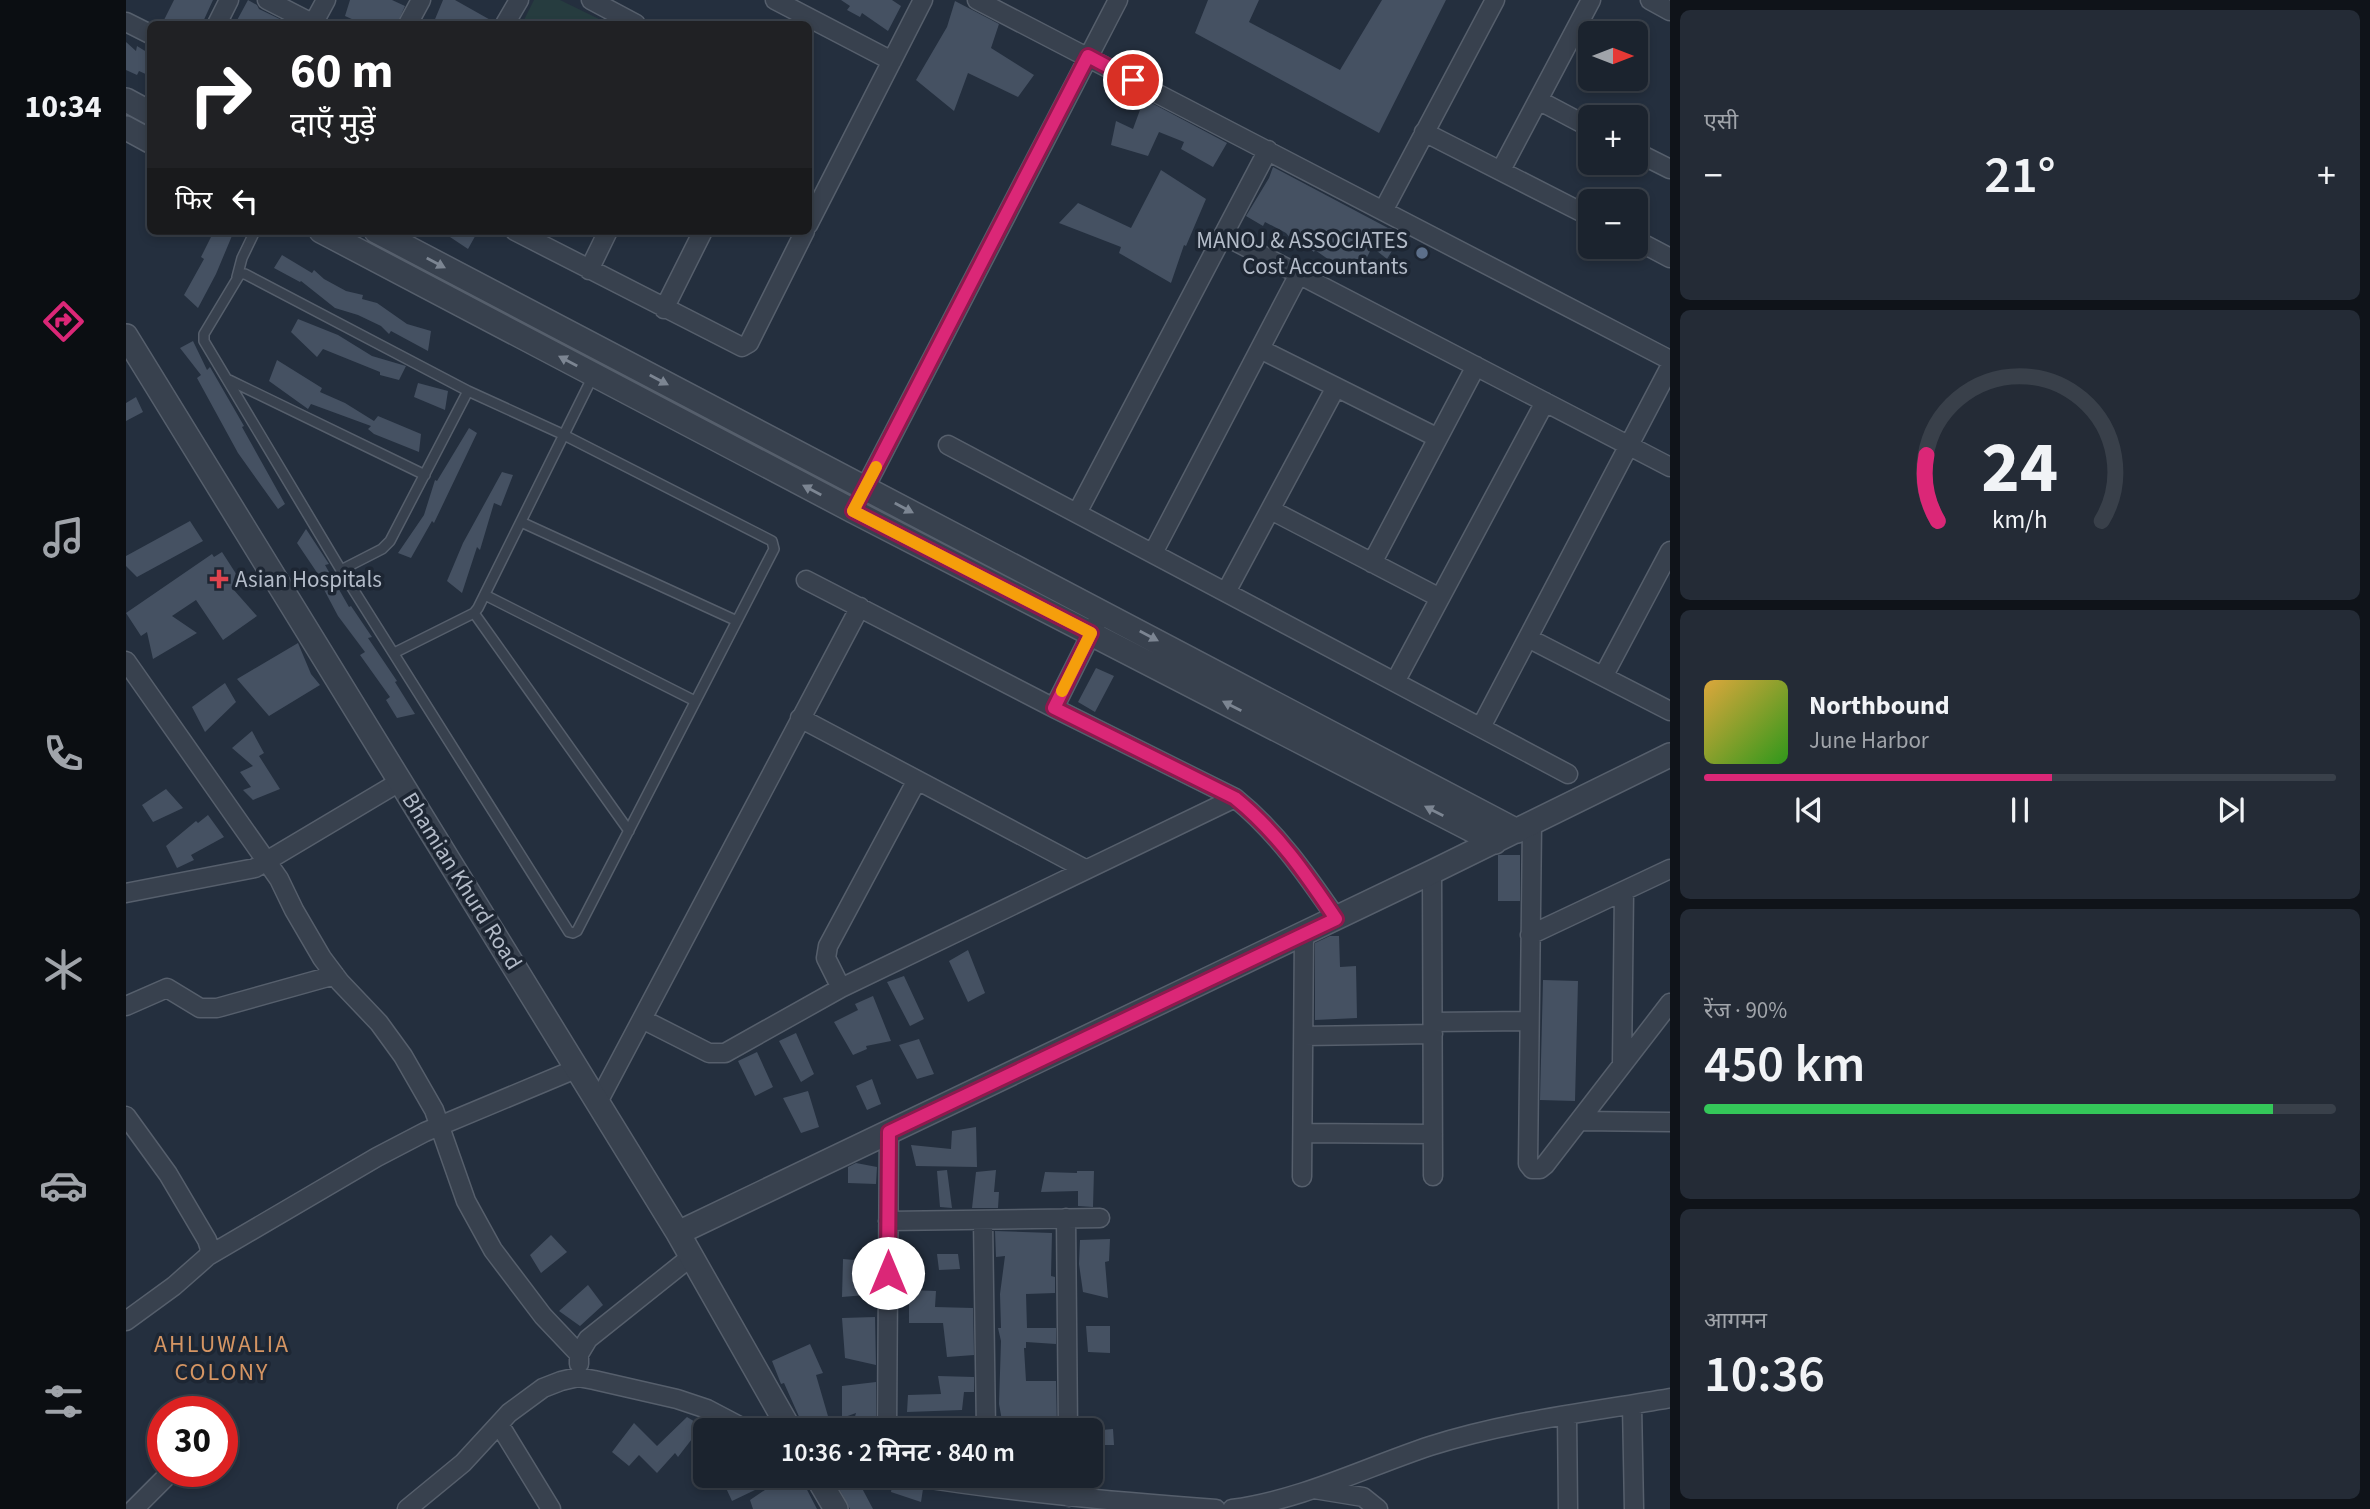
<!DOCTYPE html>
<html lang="hi">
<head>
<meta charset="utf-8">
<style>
	:root { --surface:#1b232e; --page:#242b36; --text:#f1f3f6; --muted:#a0a4aa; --line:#39404a; --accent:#db2777 }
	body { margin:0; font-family:"Source Sans 3","Noto Sans Devanagari",sans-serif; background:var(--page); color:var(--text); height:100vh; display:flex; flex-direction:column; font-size:26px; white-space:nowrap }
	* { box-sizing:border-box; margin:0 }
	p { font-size:23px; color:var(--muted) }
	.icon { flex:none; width:38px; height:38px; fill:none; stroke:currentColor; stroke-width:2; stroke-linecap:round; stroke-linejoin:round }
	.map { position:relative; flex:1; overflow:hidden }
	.panel { display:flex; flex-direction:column; gap:10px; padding:10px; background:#0f1319; width:700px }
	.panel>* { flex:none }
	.top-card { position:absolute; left:21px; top:21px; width:665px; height:214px; border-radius:10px; box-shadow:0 4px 10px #0003,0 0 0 2px var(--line); background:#202124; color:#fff; overflow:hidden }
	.needle { width:46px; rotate:90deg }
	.fabs { position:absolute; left:1452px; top:21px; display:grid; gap:14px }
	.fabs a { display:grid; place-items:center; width:70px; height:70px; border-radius:10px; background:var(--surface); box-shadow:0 4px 10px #0003,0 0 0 2px var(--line); font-size:35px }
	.speed { position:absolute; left:21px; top:1396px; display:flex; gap:14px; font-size:35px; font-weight:700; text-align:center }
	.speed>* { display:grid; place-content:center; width:91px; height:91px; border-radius:50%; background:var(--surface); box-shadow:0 4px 10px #0003,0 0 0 2px var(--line); line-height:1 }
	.speed .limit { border:10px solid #d22; background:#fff; color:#111 }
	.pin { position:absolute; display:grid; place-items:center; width:60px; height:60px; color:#fff; margin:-30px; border:4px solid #fff; border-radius:50%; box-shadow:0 2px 7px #0007 }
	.me { position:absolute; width:77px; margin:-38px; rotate:0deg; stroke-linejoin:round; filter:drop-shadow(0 0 5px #0008) }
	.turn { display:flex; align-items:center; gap:24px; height:147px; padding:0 28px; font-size:32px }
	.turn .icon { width:91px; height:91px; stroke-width:2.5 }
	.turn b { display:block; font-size:49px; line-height:60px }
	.then { display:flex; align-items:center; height:66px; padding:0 28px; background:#0003; gap:14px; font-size:26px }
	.big { font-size:52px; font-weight:600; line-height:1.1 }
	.panel .tile { flex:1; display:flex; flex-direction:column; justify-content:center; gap:10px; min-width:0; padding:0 24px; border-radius:10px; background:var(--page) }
	.panel .dial { align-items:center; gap:0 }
	.dial svg { height:182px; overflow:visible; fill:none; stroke:var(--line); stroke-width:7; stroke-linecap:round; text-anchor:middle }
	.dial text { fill:var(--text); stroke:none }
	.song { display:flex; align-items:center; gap:21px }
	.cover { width:84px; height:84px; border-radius:10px; background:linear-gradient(135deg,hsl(40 70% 55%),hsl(110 70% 35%)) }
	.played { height:7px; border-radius:4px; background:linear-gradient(90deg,var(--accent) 55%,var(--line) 55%) }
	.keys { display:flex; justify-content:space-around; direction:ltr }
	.heat { display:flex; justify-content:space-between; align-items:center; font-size:38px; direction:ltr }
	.charge { height:10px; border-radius:5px; background:linear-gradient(90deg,#34c759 90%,var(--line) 0) }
	.trip { position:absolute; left:567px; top:1418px; width:410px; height:70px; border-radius:10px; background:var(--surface); box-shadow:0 4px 10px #0003,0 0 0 2px var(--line); font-weight:600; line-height:70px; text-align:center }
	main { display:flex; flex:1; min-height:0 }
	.tabs { display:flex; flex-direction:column; width:126px; justify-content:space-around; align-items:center; background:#0b0e12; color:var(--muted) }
	.tabs .icon { width:49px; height:49px }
	.tabs .selected { color:var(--accent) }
	.tabs b { font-size:32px; color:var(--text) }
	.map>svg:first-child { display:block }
	.green { fill:#263c3f }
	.building { fill:#455162 }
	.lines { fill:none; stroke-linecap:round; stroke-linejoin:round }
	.service-casing { stroke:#565f6c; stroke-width:12 }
	.minor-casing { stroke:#565f6c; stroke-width:21 }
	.tertiary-casing { stroke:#565f6c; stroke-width:26 }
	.service { stroke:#38414e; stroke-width:9 }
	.minor { stroke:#38414e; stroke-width:18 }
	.tertiary { stroke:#38414e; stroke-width:23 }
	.oneway { fill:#7c8592 }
	.route-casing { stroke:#8e194d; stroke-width:18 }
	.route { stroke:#db2777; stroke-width:12 }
	.slow { stroke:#f59e0b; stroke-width:12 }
	.service-dot { fill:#5c6f8a; stroke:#1d2633; stroke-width:2.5 }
	.health-dot { fill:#e0444e; stroke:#1d2633; stroke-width:2.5 }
	.labels { text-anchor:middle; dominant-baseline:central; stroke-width:7; stroke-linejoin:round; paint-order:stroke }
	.poi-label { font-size:23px; fill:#b4bcc9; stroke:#1d2633; text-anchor:end }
	.street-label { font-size:23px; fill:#b4bcc9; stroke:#1d2633 }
	.neighbourhood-label { font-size:24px; letter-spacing:2px; fill:#d59563; stroke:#1d2633 }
</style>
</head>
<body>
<main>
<nav class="tabs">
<b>10:34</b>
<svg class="icon selected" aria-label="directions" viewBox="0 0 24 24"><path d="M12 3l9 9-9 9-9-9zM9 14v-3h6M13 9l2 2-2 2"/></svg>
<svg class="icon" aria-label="music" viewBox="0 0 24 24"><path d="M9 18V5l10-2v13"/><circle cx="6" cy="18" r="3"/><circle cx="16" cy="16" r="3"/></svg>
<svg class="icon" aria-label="phone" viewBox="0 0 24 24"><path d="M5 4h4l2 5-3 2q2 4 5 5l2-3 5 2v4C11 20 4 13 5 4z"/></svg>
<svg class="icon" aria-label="climate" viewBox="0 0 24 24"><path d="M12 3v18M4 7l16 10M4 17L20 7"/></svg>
<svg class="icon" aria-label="car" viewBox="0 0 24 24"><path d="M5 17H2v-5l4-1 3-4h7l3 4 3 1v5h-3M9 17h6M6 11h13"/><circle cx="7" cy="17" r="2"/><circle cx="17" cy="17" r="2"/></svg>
<svg class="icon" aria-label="filters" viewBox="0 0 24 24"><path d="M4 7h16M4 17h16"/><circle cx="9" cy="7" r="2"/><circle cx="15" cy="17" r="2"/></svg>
</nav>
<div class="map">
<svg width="1544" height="1509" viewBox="0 0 1544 1509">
	<rect width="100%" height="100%" fill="#242f3e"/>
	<!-- green -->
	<path class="green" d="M408,0H434L477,21L476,24H396Z"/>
	<!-- building -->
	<path class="building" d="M48,0H87L76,24H36Z
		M122,0L131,5L133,9L164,24H109Z
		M224,0H266L279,6L271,24H237L219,16Z
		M317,0H329L368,22V24H307Z
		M715,0H766L775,6L762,31L736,13L734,17L721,10L724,6Z
		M1082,0H1133L1123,22L1214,70L1256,0H1320L1253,133L1069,33Z
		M829,1L873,24L865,48L908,75L892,97L842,73L828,111L790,80L821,27Z
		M0,42L10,51L11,46L24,54V76L13,71L11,75L0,70Z
		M1018,99L1101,143L1087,167L1055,149L1058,142L1033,132L1022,156L985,145L990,121L1007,129Z
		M1147,167L1262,228H1265L1275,236L1261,259L1246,247L1232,276L1216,269L1189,250L1188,252L1171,239L1169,244L1160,233L1139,222L1137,226L1120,216L1143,178Z
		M1035,170L1080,199L1060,246L1058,245L1045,283L993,253L995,247L933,223L952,203L1005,228Z
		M88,231H108L90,274L72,308L58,295L78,259L75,257Z
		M315,231H352L342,249Z
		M156,255L186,273L188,270L198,279L220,291L237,295L236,299L251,303L281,324L305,331L302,351L265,331L263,334L255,326L232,315L209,308L175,281L174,282L148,268Z
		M172,319L212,335L246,356L280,366L273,380L254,375V372L197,349L191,357L165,332Z
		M67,341L81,370L84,367L118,426L116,427L159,504L152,509L112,453L71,378L75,375L54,348Z
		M151,360L196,388L194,392L219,403L248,421L252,416L295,434L293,452L248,434L242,429L245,426L185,404L182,409L143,381Z
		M292,383L322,391L319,410L288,397Z
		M10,397L17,412L0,421V403Z
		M343,428L351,433L308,523L306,521L285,558L272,553L298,515L309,480L311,481Z
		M376,472L387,475L375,506L368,503L354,550L351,547L336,593L321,581L337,543Z
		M64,521L77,541L11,577L0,566V556Z
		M180,529L203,564L199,565L223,607L225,606L246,637L242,638L271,681L269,682L289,714L271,718L260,700L264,697L234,655L239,652L212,616L194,582L196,580L171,543Z
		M96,552L116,583L107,589L131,616L97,640L70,600L46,616L71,633L27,659L21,632L15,636L0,613L86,554L88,557Z
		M172,643L185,674L194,685L143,716L111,679Z
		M970,668L988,676L969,712L952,702Z
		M99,683L110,702L79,732L66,707Z
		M126,731L138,753L133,756L154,789L127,800L117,790L125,787L114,772L127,766L106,748Z
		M40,789L57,808L27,822L16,805Z
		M82,815L98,837L65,855L68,860L51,868L40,846L70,821L72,823Z
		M1372,855H1394V901H1372Z
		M1204,936H1213L1214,967L1230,966L1231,1018L1189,1020V943Z
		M842,950L859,993L842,1002L823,961Z
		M778,976L798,1019L784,1026L761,982Z
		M1417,980L1452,981L1449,1101L1414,1100Z
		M747,996L765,1041L740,1046L741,1049L727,1055L708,1022L732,1010L729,1004Z
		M670,1033L688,1074L675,1082L653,1041Z
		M793,1039L808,1074L791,1079L773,1045Z
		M631,1052L647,1087L629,1096L612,1061Z
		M746,1079L755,1104L741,1110L730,1086Z
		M682,1091L693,1127L675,1133L657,1098Z
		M850,1127L851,1167L790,1166L785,1145L825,1149L826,1131Z
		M730,1163L751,1167L750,1184L722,1183V1167Z
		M821,1170L826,1208L814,1207L811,1171Z
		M870,1170L868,1192H873L872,1208H846L850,1172Z
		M951,1171H968L967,1207L952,1206V1191L915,1192L919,1172L951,1173Z
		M869,1231L926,1233L925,1276L929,1277V1293L900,1294L901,1328H930V1344L900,1342V1348H898L900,1381H930L931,1428L902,1424V1427L877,1426L873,1404L875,1341L872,1328H875L874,1294L879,1256L870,1257Z
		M425,1235L441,1252L415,1273L404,1255Z
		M984,1239L983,1261L979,1262L982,1298L957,1292L953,1264L954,1240Z
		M811,1254H832L834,1269L813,1270Z
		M717,1259L751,1262V1294L716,1297Z
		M462,1285L477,1305L454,1326L433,1311Z
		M783,1290L810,1291L809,1307L847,1308L848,1355L821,1357L817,1323H783Z
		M749,1317L750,1365L719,1358L716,1318Z
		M960,1326H984V1353L962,1352Z
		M684,1344L697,1373L690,1375L704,1423L679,1430L658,1383L655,1384L646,1361Z
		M812,1376L848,1377V1392H838L836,1410L781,1412L782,1395L815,1394Z
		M750,1382V1430H725L730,1413L716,1418V1386Z
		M561,1417L576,1426L552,1457L549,1453L531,1473L513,1455L503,1466L486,1452L508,1423L531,1446Z
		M987,1429L988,1445H964V1431Z
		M594,1475H621L629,1490L606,1501Z
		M661,1475H670L678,1484L691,1509H627L624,1500Z
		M722,1475H729L747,1509H724L708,1479Z
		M767,1480L777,1486L797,1489L795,1502L765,1492Z"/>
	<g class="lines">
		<defs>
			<path id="service" d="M114,274H119L342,391L436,434L646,541L648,549L451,931L447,933L443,932L215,570L78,341V334Z
				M111,277L116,258L129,231
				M103,380L299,475
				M395,522L611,621
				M215,570L256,549L264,541L342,391
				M359,595L569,701
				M348,613L503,831
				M268,653L348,613L352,608L467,376"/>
			<path id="minor" d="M141,0L188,24
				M465,0L510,24
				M649,0L766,61
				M851,0L1544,360
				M1524,0L1544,11
				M0,22L24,34
				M91,24L103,0
				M187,24L200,0
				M282,24L295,0
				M379,24L393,0
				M1412,100L1465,128
				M1298,132L1465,217
				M1510,152L1544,169
				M1375,170L1465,0
				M1257,211L1369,0
				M682,225L797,0
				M389,231L616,347L623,343L679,231
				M1097,235L1544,467
				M1510,240L1544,258
				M463,270L482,231
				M538,309L577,231
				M1134,349L1312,438
				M822,445L1442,774
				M1145,510L1314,598
				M727,511L992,0
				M951,513L1142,150
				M1027,553L1173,274
				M1246,563L1350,366
				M1100,592L1210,387
				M1402,638L1544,711
				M0,661L153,879L168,910L196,958L214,982L253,1023L277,1056L308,1110L340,1201L367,1250L417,1316L453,1354
				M1478,675L1544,551
				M1269,682L1419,402
				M928,708L970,624
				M674,718L959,869
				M1355,727L1544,367
				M1109,798C1151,832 1180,874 1211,919
				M1406,824L1402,1164L1406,1169H1414L1419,1165L1544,1003
				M1306,872L1307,1176
				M0,893L129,868L275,781
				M1404,935L1544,869
				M715,988L700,958L702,946L791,780
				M0,1006L41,988L74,1008H91L209,975
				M516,1019L583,1053H599L715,988L1109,798L928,708L680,580
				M1307,1022L1403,1021
				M1178,1036L1307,1034
				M1496,1064L1498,892
				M472,1102L734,607
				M0,1116L42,1174L81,1240L84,1249L82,1256L48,1286L0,1321
				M1453,1121L1544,1122
				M1177,1133L1307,1134
				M1176,1177L1178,934
				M940,1218L942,1430
				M857,1220L860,1430
				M762,1221L974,1218
				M82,1256L251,1157L299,1132L452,1068
				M453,1364V1354L462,1339L566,1256
				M1506,1405L1508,1509
				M1441,1415L1442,1509
				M373,1424L425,1509
				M761,1430L763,1132
				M779,1475C882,1492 986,1501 1090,1509
				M942,1475L943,1497
				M1188,1489L1237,1497L1252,1509
				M8,1509L45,1472
				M281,1509L337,1463L383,1413L417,1388L435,1381L452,1377L468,1380L551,1399L581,1409L621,1430
				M1106,1509C1175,1500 1238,1468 1304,1446C1382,1421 1464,1412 1544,1398"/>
			<path id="tertiary" d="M0,100L24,113
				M0,128L24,141
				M195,231L727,511L1369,842
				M250,231L1391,831
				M0,336L552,1233L664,1430
				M552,1233L1306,872L1544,755
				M690,1475L710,1509"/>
		</defs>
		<!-- service casing -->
		<use href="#service" class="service-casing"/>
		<!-- minor casing -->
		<use href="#minor" class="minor-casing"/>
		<!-- tertiary casing -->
		<use href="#tertiary" class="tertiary-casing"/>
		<!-- service -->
		<use href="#service" class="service"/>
		<!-- minor -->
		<use href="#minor" class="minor"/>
		<!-- tertiary -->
		<use href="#tertiary" class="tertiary"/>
	</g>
	<!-- one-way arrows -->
	<defs><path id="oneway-solid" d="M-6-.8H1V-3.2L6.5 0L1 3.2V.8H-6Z" transform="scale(1.75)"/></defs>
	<g class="oneway">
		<use href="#oneway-solid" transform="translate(310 263) rotate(28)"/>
		<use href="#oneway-solid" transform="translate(442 361) rotate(-152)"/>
		<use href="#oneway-solid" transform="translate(533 380) rotate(28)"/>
		<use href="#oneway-solid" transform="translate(686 490) rotate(-152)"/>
		<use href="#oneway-solid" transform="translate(778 508) rotate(28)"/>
		<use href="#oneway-solid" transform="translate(1023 636) rotate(28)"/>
		<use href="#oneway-solid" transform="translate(1106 706) rotate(-153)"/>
		<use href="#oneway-solid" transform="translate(1308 811) rotate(-153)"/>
	</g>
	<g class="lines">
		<defs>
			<path id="route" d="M762,1273L763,1132L1210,919C1180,874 1151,832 1109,798L928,708L965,633L727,511L962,56L1007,80"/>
		</defs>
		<!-- route casing -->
		<use href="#route" class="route-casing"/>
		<!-- route -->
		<use href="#route" class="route"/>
		<!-- slow -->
		<path class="slow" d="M750,467L727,511L965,633L936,691"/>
	</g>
	<!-- markers -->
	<circle class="service-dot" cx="1296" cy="253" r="7"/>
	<path class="health-dot" d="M89.5 568.5h7v7h7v7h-7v7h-7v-7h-7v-7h7z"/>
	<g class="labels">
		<!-- poi labels -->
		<g class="poi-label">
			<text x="1282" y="240">MANOJ &amp; ASSOCIATES<tspan x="1282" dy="26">Cost Accountants</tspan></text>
			<text x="109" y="579" text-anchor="start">Asian Hospitals</text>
		</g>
		<!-- street labels -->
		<g class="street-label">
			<text transform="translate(336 881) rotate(58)">Bhamian Khurd Road</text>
		</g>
		<!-- neighbourhood labels -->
		<g class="neighbourhood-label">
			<text x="96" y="1344">AHLUWALIA<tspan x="96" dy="28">COLONY</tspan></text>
		</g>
	</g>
</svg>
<div class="fabs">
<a><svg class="needle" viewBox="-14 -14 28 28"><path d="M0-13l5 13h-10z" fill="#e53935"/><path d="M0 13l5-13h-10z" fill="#a0a4aa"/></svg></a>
<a>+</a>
<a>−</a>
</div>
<div class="speed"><div class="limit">30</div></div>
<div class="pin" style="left:1007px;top:80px;background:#d93025"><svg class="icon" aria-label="arrive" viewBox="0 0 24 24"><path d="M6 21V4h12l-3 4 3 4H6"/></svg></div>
<svg class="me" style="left:762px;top:1273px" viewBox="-20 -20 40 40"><circle r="19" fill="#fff"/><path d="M0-13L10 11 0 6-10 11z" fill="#db2777"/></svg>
<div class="trip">10:36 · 2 मिनट · 840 m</div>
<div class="top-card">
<div class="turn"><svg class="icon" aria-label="right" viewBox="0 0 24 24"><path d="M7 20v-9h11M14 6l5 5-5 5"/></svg><div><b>60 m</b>दाएँ मुड़ें</div></div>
<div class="then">फिर<svg class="icon" aria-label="left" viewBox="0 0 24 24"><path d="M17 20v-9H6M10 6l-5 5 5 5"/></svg></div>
</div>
</div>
<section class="panel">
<div class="tile"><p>एसी</p>
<div class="heat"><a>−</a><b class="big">21°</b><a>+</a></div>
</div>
<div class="tile dial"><svg viewBox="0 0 100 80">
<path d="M14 69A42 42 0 1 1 86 69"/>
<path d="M14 69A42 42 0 0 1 9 40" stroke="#db2777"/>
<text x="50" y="56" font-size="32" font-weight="700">24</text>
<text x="50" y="72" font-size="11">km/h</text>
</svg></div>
<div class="tile">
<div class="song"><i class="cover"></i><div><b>Northbound</b><p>June Harbor</p></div></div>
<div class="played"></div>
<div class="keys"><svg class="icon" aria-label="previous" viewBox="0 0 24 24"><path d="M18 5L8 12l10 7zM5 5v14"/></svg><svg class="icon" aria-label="pause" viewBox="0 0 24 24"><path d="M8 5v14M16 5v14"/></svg><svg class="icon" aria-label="next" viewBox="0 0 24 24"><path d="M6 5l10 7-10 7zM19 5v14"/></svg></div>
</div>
<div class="tile"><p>रेंज · 90%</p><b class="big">450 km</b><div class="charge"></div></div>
<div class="tile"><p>आगमन</p><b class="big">10:36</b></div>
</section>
</main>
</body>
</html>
